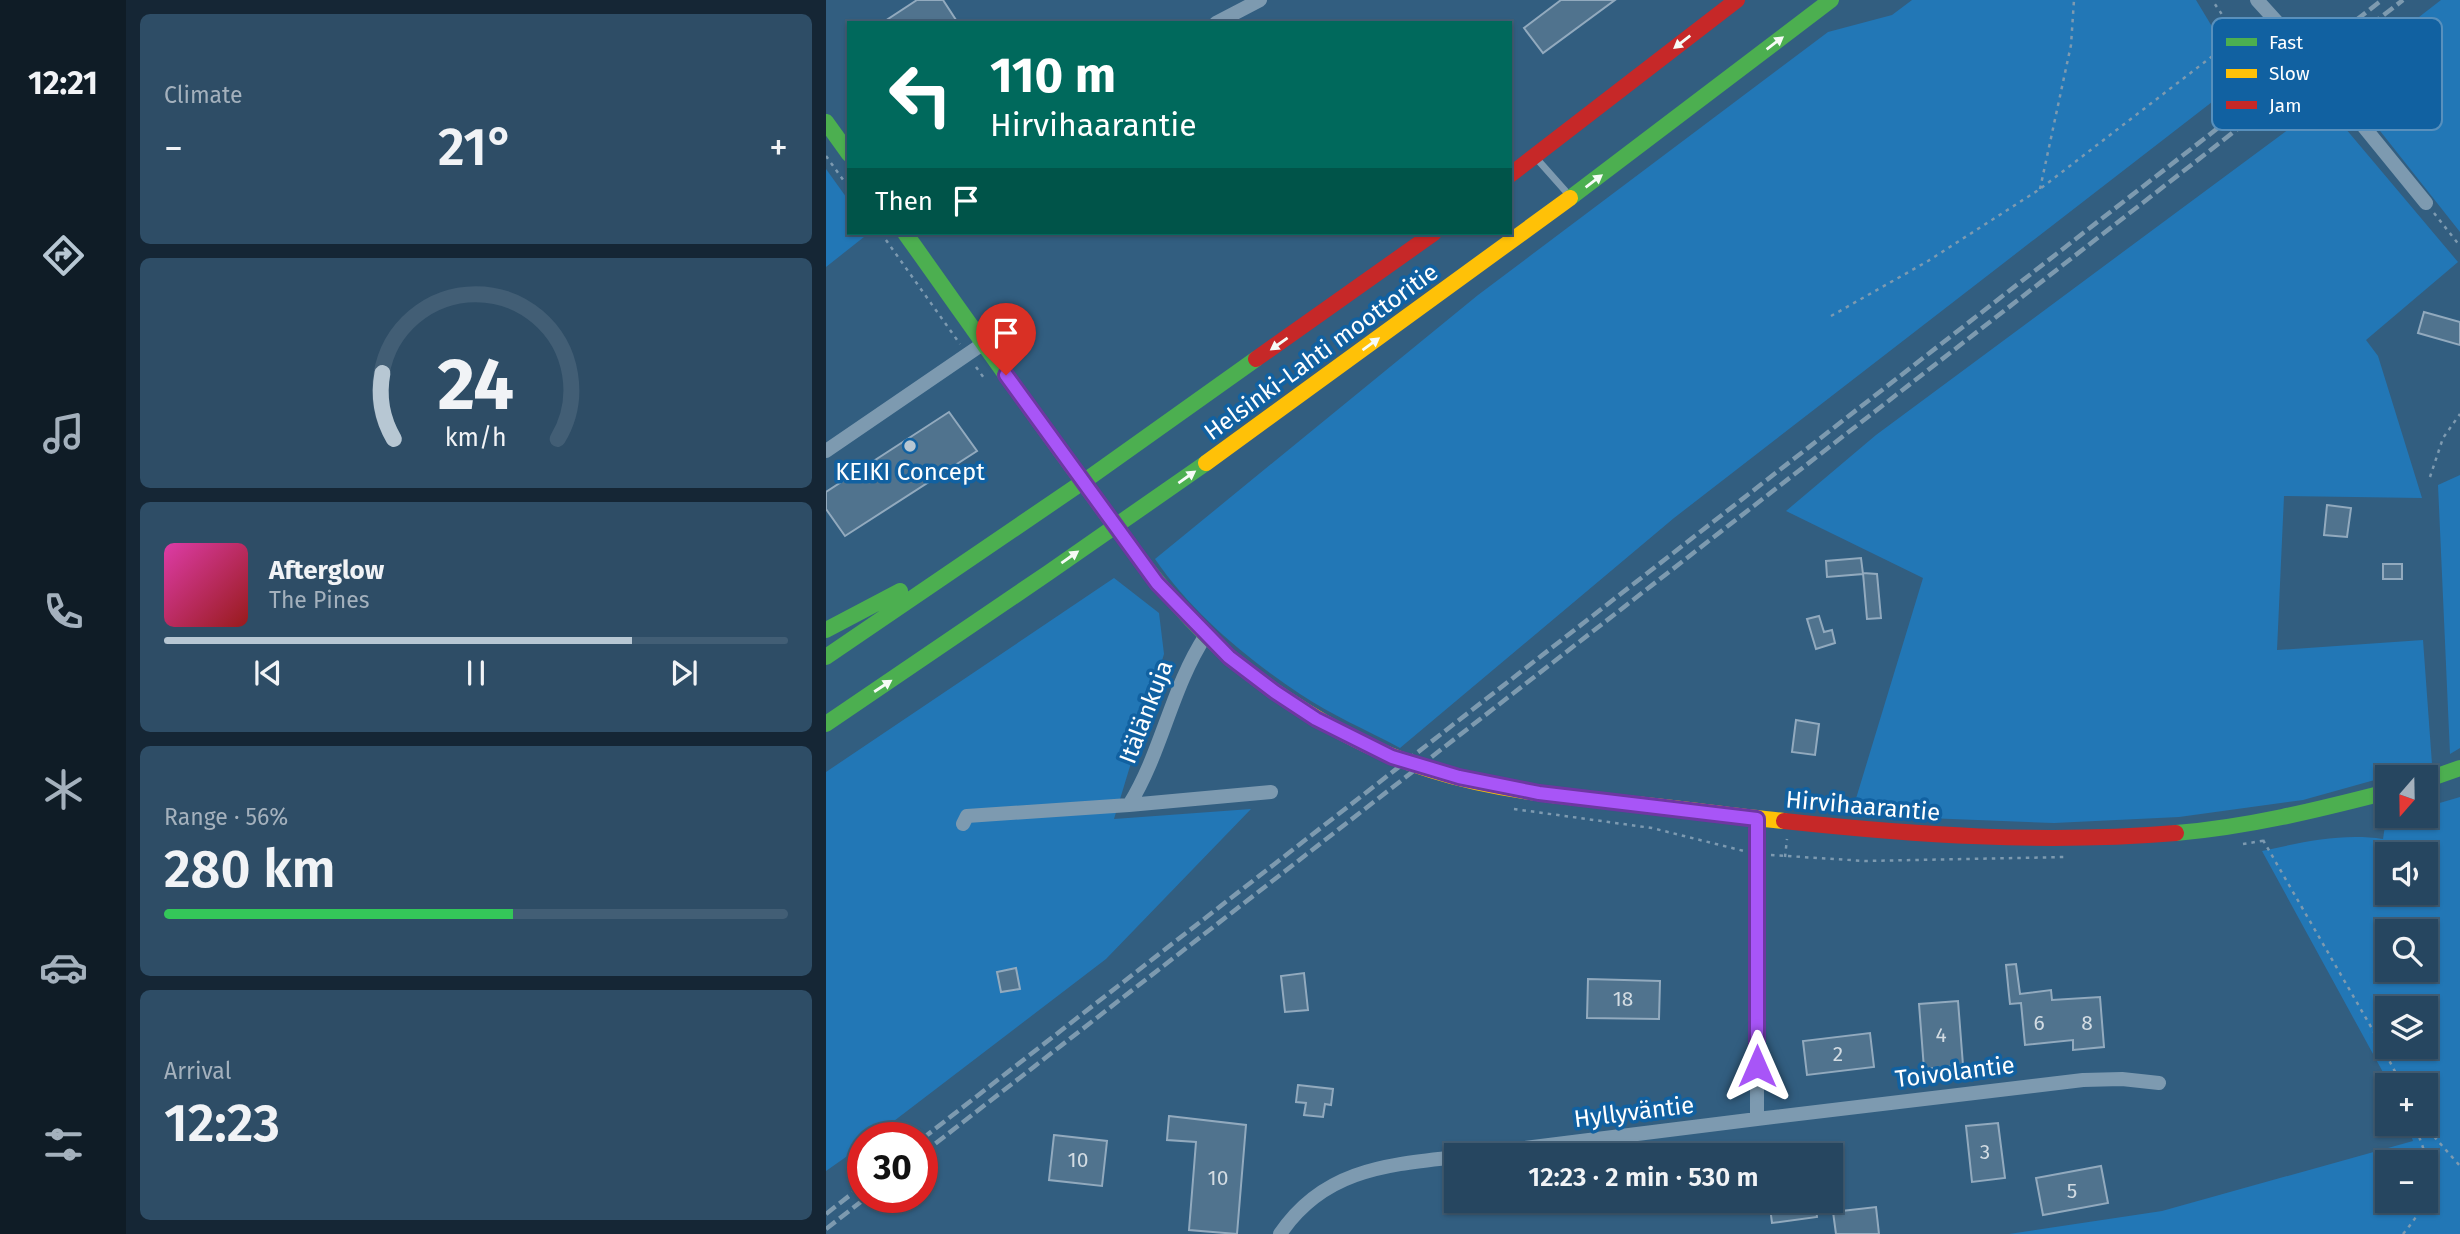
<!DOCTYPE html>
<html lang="en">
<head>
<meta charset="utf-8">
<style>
	:root { --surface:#264660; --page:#2e4d66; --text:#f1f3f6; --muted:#a4b1bd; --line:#425e75; --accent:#b7c7d3 }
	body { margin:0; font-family:"Fira Sans",sans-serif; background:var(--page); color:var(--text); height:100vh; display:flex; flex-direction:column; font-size:26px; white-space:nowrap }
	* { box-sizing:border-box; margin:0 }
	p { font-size:23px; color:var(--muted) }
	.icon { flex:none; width:38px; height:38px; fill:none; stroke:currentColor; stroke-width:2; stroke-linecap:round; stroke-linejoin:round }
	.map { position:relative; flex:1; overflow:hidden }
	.sheet { display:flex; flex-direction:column; gap:14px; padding:14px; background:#152635; width:700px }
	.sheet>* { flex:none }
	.top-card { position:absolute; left:21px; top:21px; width:665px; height:214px; border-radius:0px; box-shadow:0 2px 5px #0004,0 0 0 2px var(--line); background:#00695c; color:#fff; overflow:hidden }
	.needle { width:46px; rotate:200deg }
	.tools { position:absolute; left:1549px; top:765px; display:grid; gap:14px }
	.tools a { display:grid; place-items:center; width:63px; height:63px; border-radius:0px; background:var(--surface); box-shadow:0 2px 5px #0004,0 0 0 2px var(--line); font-size:35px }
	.speed { position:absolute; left:21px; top:1122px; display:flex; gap:14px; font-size:35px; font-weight:700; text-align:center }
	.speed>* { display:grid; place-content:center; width:91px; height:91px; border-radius:50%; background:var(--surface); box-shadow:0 2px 5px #0004,0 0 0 2px var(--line); line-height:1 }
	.speed .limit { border:10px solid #d22; background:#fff; color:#111 }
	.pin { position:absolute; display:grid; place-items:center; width:60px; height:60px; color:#fff; margin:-72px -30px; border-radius:50% 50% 50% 0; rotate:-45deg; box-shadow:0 0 7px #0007 }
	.pin .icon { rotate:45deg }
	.me { position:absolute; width:77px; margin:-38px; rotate:0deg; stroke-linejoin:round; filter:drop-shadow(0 0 5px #0008) }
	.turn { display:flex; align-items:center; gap:24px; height:147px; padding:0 28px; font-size:32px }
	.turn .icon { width:91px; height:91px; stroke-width:2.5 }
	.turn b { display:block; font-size:49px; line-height:60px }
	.then { display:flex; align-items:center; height:66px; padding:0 28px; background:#0003; gap:14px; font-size:26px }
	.big { font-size:52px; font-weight:600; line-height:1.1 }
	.sheet .widget { flex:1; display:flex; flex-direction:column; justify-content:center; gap:10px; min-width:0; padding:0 24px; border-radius:10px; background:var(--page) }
	.sheet .dial { align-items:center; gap:0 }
	.dial svg { height:182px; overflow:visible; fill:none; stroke:var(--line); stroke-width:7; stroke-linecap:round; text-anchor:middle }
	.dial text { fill:var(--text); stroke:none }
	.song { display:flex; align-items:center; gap:21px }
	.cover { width:84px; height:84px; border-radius:10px; background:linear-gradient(135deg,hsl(320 70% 55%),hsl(0 70% 35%)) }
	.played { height:7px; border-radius:4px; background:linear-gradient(90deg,var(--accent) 75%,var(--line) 75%) }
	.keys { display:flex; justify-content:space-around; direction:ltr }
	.heat { display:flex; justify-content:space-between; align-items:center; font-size:38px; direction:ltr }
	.charge { height:10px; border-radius:5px; background:linear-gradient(90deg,#34c759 56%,var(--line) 0) }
	.trip { position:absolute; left:618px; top:1143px; width:399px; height:70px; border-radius:0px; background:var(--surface); box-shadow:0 2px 5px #0004,0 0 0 2px var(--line); font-weight:600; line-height:70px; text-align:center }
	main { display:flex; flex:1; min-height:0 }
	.dock { display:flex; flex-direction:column; width:126px; justify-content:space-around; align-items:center; background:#0f1c26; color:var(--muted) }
	.dock .icon { width:49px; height:49px }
	.dock .active { color:var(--accent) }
	.dock b { font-size:32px; color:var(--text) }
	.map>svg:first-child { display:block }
	.green { fill:#2277b6; fill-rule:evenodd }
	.building { fill:#50738e; stroke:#92aabe; stroke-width:2 }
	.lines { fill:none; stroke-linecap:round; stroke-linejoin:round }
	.street-tunnel { stroke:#517693; stroke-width:14; stroke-dasharray:14 7; stroke-linecap:butt }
	.path { stroke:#7d9ab0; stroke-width:2.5; stroke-dasharray:3.5 5; stroke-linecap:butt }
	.lane { stroke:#7d9ab0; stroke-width:7 }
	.street { stroke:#7d9ab0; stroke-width:14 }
	.fast { stroke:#4caf50; stroke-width:16 }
	.slow { stroke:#ffc107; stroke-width:16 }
	.jam { stroke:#c62828; stroke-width:16 }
	.rail { stroke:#7d9aaf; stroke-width:4.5; stroke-dasharray:12 5; stroke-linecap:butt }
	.oneway { fill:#f6fbf6 }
	.route-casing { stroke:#6d37a1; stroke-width:18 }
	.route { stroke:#a855f7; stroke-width:12 }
	.poi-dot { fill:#b7c7d3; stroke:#1161a1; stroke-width:2.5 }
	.labels { text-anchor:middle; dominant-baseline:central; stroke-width:7; stroke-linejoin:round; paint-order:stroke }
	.number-label { font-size:21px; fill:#d3dce3 }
	.street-label { font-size:24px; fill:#fff; stroke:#1161a1 }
	.poi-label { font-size:24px; fill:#fff; stroke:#1161a1 }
	.key { fill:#1161a1; stroke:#5890bd; stroke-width:2 }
	.key-label { font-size:19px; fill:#fff }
</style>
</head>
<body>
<main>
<nav class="dock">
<b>12:21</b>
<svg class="icon active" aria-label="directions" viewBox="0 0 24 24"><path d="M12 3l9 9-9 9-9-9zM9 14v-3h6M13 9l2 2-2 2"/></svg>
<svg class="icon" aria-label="music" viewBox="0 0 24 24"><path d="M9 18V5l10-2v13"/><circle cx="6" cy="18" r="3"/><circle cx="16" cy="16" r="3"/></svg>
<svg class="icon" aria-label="phone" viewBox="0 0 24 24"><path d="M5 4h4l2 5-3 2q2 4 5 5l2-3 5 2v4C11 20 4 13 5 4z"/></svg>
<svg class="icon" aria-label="climate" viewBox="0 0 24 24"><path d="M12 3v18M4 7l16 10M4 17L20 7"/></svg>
<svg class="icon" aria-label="car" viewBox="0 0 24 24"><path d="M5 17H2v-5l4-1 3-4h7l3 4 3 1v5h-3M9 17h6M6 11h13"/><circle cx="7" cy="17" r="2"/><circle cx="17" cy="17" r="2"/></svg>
<svg class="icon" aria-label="filters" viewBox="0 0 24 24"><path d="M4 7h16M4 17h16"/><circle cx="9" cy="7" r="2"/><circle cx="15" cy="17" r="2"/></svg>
</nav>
<section class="sheet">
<div class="widget"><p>Climate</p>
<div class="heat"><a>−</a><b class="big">21°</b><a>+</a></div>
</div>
<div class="widget dial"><svg viewBox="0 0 100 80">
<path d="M14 69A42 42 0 1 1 86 69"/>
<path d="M14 69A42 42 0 0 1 9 40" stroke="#b7c7d3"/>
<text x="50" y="56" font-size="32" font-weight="700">24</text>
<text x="50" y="72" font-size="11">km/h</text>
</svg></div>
<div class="widget">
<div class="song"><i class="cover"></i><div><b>Afterglow</b><p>The Pines</p></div></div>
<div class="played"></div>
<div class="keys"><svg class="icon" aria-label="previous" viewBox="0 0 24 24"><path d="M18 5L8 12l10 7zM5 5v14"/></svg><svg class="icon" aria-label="pause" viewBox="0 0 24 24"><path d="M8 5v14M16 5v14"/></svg><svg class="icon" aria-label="next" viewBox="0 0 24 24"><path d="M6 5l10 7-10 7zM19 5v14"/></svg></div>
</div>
<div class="widget"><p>Range · 56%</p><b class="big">280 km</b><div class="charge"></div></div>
<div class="widget"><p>Arrival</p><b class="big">12:23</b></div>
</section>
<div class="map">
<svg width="1634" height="1234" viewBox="0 0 1634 1234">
	<rect width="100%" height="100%" fill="#325e80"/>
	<!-- green -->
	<path class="green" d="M1086,0H1370L1417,78L848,518L574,748C541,730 505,715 474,694C420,658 366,613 329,559L652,295L1002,32L1066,15Z
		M1615,0H1634V232L1513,79Z
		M1498,103L1632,262L1540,340L1552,356L1596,498L1458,496L1451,650L1597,640L1606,764L1477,800L1353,817L1228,823L1025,815L1097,578L960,511L1050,435Z
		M0,169L23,201V233H43L0,267Z
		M1634,475V748L1624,754L1612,485Z
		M288,578L333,613L338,654L288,819L425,809L280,959L47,1137L37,1138V1145L0,1171V772Z
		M1634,797V1234H1183L1336,1211L1587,1141L1581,1124H1600V1085H1564L1436,851C1477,842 1516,833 1557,839L1560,819L1572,816H1600V807ZM1600,854V892H1561V854ZM1600,931V970H1561V931ZM1561,1008H1600V1046H1561ZM1600,1162V1200H1561V1162Z"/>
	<!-- building -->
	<path class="building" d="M91,0H117L132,23H56Z
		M735,0H789L717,53L698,28Z
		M1598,312L1634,322V345L1592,333Z
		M123,412L151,451L19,536L0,509V492Z
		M1501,505L1525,508L1521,537L1498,535Z
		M1035,558L1037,574L1001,577L1000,561Z
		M1557,564H1576V579H1557Z
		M1037,573L1051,574L1055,618L1041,619Z
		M993,616L998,632L1006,630L1009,643L990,649L981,619Z
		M970,720L993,724L989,755L966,752Z
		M1190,964L1194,994L1225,990L1226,1000L1274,997L1278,1047L1247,1050V1040L1199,1045L1195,1003L1184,1004L1183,995L1180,965Z
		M190,968L194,989L175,992L171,972Z
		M478,973L482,1010L459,1012L455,976Z
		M762,979L834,981L833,1019L761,1018Z
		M1132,1001L1137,1065L1098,1069L1093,1004Z
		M1044,1033L1048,1067L981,1075L977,1041Z
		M472,1085L507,1089L505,1105L499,1104L497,1117L478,1115L480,1103L470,1102Z
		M343,1116L420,1125L411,1234L363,1230L370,1142L341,1140Z
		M1172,1123L1179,1178L1146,1182L1140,1126Z
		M228,1135L281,1141L276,1186L223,1180Z
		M1275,1166L1282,1203L1217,1215L1210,1178Z
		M943,1200H989L991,1217L946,1223Z
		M1050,1207L1053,1234H1010L1007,1212Z"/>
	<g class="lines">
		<!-- street-tunnel -->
		<path class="street-tunnel" d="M1470,43L1494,73"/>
		<!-- path -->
		<path class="path" d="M0,156L23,188
			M1214,189L1245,45L1248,0
			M1608,213L1634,246
			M55,233L134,344
			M1005,316L1102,261L1214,189L1393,51C1405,24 1402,23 1386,0
			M150,367L158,378
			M1604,477L1617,438L1634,414
			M688,809L826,828L918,851
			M1437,840L1552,1039L1576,1085
			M1417,844L1442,840
			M945,855L1039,861L1240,857
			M959,857L961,839
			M1597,1124L1634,1166
			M1577,1234C1612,1192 1608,1173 1588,1124"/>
		<!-- lane -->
		<path class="lane" d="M711,159L743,195"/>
		<!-- street -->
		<path class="street" d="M1431,0L1470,43
			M390,23L434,0
			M1494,73L1600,203
			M0,451L158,343
			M303,805L445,792
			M137,824L141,816L303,805C336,752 345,688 380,635
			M931,1119L1257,1080L1296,1079L1333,1083
			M643,1155L931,1119V819
			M454,1234C497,1170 559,1165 630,1157"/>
		<!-- fast -->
		<path class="fast" d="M0,122L23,154
			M744,198L1005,0
			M79,233C139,317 198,402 259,485C310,555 360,627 431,679
			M0,630L74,591
			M0,657L267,475L430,359
			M0,724L222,573L380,463
			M1600,780L1634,768
			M1350,833C1422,827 1491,810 1561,792"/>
		<!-- slow -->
		<path class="slow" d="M380,463L744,198
			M431,679C485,717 542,751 605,770C671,791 741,797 810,804C859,809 908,816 958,821"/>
		<!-- jam -->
		<path class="jam" d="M684,175L911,0
			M430,359L608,233
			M958,821C1088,835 1218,844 1350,833"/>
		<!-- rail -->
		<path class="rail" d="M96,1139L1556,0
			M96,1154L1577,0
			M0,1214L37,1185
			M0,1229L41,1197"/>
	</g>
	<!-- one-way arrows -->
	<defs><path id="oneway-solid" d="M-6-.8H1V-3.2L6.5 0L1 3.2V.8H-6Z" transform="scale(1.75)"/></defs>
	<g class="oneway">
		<use href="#oneway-solid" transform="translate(856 42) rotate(142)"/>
		<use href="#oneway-solid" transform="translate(949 43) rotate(-37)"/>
		<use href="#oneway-solid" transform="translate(768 181) rotate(-37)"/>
		<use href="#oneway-solid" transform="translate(453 344) rotate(145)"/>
		<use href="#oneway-solid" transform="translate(545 344) rotate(-36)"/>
		<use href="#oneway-solid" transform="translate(361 477) rotate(-35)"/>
		<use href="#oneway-solid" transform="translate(244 557) rotate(-35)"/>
		<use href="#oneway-solid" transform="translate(57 686) rotate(-33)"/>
	</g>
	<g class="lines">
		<defs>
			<path id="route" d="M180,375L331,583L403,657L449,692L490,719L566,757L633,777L713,793L931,819V1066"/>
		</defs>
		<!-- route casing -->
		<use href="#route" class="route-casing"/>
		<!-- route -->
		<use href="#route" class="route"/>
	</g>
	<!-- markers -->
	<circle class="poi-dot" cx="84" cy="446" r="7"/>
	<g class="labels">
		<!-- number labels -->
		<g class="number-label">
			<text x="797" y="999">18</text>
			<text x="1213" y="1023">6</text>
			<text x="1261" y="1023">8</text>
			<text x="1115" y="1035">4</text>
			<text x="1012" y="1054">2</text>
			<text x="1159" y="1152">3</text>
			<text x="252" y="1160">10</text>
			<text x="392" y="1178">10</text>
			<text x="1246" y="1191">5</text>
		</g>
		<!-- street labels -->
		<g class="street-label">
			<text transform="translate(495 352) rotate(-36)">Helsinki-Lahti moottoritie</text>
			<text transform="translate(320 712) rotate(-69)">Itälänkuja</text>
			<text transform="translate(1037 806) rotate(5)">Hirvihaarantie</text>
			<text transform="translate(1129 1072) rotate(-7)">Toivolantie</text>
			<text transform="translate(808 1112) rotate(-7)">Hyllyväntie</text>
		</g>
		<!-- poi labels -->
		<g class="poi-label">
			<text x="84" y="472">KEIKI Concept</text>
		</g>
	</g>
	<!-- legend -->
	<rect x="1386" y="18" width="230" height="112" rx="10" class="key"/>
	<rect x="1400" y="38" width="31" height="8" fill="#4caf50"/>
	<rect x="1400" y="69" width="31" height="9" fill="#ffc107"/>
	<rect x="1400" y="101" width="31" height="8" fill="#c62828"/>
	<g class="key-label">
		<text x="1443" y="49">Fast</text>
		<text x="1443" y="80">Slow</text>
		<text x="1443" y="112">Jam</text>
	</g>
</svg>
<div class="tools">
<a><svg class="needle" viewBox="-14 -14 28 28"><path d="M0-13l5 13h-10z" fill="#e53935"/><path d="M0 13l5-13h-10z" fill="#a4b1bd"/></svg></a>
<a><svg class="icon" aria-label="sound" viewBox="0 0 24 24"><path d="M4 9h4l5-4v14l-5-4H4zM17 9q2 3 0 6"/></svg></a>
<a><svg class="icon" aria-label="search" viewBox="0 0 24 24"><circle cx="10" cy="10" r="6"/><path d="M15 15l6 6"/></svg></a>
<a><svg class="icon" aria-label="layers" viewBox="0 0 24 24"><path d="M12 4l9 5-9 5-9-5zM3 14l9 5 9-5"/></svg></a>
<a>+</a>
<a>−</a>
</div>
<div class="speed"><div class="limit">30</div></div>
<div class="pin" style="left:180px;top:375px;background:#d93025"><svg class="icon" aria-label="arrive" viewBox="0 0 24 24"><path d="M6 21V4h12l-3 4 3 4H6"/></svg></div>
<svg class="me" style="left:931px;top:1066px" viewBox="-20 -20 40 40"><path d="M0-17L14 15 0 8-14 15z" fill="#a855f7" stroke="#fff" stroke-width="4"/></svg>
<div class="trip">12:23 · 2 min · 530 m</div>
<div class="top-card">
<div class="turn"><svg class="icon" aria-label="left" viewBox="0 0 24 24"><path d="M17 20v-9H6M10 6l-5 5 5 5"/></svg><div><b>110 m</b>Hirvihaarantie</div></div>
<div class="then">Then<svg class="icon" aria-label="arrive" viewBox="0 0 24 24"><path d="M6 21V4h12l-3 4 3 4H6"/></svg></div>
</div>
</div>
</main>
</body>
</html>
